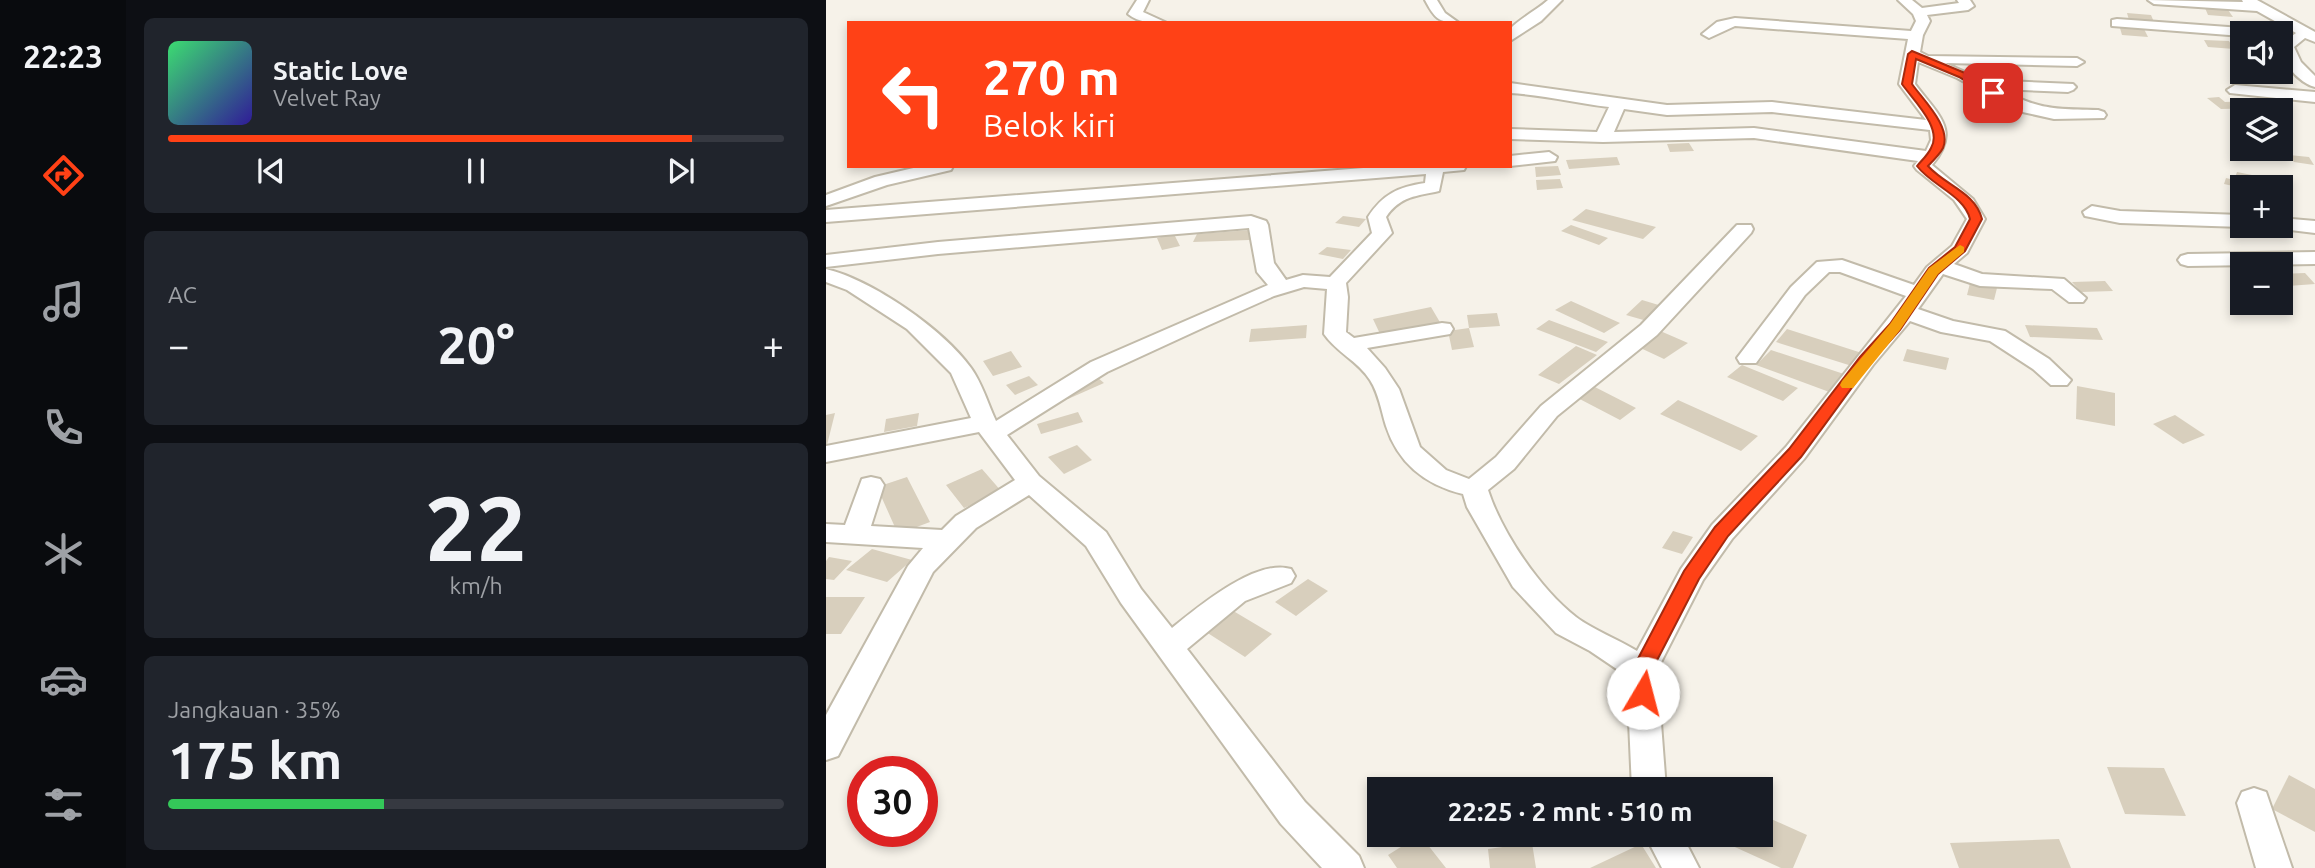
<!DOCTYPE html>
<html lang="id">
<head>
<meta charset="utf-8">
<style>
	:root { --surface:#171b24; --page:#20242c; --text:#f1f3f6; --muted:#9ea1a6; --line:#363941; --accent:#ff4116 }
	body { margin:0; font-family:Ubuntu,sans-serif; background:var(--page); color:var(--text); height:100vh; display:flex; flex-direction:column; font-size:26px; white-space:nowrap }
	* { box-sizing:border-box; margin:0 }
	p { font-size:23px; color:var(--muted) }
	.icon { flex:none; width:38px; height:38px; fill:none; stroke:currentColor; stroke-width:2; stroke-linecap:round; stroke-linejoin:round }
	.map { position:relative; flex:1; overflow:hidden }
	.side { display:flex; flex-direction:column; gap:18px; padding:18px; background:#0d0f14; width:700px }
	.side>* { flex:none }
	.top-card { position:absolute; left:21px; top:21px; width:665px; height:147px; border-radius:0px; box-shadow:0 4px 10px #0003; background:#ff4116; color:#fff; overflow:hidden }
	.fabs { position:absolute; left:1404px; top:21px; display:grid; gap:14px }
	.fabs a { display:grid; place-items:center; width:63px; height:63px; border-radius:0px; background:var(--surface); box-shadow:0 4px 10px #0003; font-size:35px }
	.speed { position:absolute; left:21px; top:756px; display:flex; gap:14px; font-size:35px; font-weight:700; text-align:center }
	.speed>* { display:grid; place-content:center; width:91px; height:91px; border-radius:50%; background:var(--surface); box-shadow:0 4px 10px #0003; line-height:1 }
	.speed .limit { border:10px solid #d22; background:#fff; color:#111 }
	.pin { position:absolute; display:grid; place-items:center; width:60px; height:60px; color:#fff; margin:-30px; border-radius:14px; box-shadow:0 4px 10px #0006 }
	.me { position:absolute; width:77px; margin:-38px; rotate:8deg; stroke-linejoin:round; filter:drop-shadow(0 0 5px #0008) }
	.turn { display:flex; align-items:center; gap:24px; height:147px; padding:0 21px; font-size:32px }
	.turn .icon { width:91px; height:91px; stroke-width:2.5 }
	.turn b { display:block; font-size:49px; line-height:60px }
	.big { font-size:52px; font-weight:700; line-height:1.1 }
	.side .card { flex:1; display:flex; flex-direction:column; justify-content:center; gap:10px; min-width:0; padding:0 24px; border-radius:10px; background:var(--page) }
	.side .dial { align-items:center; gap:0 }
	.dial b { font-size:91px; line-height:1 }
	.song { display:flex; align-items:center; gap:21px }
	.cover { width:84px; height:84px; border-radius:10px; background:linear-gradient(135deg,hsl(140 70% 55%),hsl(250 70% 35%)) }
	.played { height:7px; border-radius:4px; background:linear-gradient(90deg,var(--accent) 85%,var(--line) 85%) }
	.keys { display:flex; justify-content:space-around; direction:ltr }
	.heat { display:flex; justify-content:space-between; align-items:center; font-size:38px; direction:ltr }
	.charge { height:10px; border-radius:5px; background:linear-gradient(90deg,#34c759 35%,var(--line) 0) }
	.trip { position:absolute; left:541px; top:777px; width:406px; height:70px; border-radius:0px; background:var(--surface); box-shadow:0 4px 10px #0003; font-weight:700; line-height:70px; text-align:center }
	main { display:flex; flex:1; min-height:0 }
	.dock { display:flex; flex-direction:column; width:126px; justify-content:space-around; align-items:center; background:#090b0e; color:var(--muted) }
	.dock .icon { width:49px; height:49px }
	.dock .current { color:var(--accent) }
	.dock b { font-size:32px; color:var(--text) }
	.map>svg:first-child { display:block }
	.building { fill:#d8cfbd }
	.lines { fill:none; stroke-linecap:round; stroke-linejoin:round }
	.minor-casing { stroke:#c2bbaa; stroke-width:4 }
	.minor { fill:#fff; fill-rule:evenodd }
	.route { fill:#ff4116; stroke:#a62a0e; stroke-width:2 }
	.slow { fill:#f59e0b }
</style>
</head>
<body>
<main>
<nav class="dock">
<b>22:23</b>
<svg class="icon current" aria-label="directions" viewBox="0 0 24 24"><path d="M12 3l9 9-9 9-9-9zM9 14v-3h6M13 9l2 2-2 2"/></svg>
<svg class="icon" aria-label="music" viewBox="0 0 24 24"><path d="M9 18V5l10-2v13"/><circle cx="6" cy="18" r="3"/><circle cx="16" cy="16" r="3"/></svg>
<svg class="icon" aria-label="phone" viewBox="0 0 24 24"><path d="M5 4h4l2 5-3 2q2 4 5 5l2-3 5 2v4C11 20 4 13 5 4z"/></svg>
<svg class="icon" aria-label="climate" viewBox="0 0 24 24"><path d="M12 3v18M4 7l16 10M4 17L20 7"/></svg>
<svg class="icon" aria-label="car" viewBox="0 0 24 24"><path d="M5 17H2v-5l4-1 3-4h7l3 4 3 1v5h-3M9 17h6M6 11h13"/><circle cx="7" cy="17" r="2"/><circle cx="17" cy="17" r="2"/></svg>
<svg class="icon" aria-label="filters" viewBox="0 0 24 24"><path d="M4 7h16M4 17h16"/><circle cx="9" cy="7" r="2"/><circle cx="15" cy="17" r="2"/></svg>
</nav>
<section class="side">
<div class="card">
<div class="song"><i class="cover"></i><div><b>Static Love</b><p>Velvet Ray</p></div></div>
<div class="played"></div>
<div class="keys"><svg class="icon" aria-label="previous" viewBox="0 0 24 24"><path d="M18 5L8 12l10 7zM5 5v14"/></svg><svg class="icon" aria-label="pause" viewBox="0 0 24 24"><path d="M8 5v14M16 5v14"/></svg><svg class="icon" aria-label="next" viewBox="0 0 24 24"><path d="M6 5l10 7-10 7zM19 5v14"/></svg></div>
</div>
<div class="card"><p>AC</p>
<div class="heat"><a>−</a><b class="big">20°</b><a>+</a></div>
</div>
<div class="card dial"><b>22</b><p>km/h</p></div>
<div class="card"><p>Jangkauan · 35%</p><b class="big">175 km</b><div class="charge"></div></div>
</section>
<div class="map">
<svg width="1489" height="868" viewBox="0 0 1489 868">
	<rect width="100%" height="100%" fill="#f6f2e9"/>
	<!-- building -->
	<path class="building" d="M1379,8L1402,10L1407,17L1382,15Z
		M1301,13L1325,15L1328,22L1303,20Z
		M1294,28L1318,29L1322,37L1296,35Z
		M1378,40L1403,41L1408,49L1382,47Z
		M1393,97L1399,102L1427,101L1436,108L1395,109L1381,98Z
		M863,143L868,151L844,152L841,144Z
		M1463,155L1483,157L1488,165L1468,162Z
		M791,157L794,165L743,169L740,160Z
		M732,166L735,175L710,177L709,167Z
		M1411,172L1436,177L1432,187L1416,188L1398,184L1400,178L1408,180Z
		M734,179L737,188L711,190L710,180Z
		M760,209L830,227L817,239L746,220Z
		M517,216L540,219L533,227L509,223Z
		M745,225L782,238L773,245L735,231Z
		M425,230L423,240L367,242L371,234Z
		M348,234L354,246L336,250L331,238Z
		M501,247L525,250L517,259L492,254Z
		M1479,273L1489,284L1462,286L1454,279V274Z
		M1279,281L1287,291L1255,292L1246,282Z
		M1144,283L1171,288L1168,300L1141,295Z
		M816,300L836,306L821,321L800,315Z
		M745,301L794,323L778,333L729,310Z
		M605,307L615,324L555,336L547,319Z
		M671,313L674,326L643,328L648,347L626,350L622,331L643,328L641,315Z
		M723,320L782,342L770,352L710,329Z
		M481,325L480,338L423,342L425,329Z
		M1199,325L1271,328L1277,340L1204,337Z
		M961,329L1039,354L1029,367L950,342Z
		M832,330L862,343L838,359L808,345Z
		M750,346L771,355L733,384L712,375Z
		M1081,349L1123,358L1120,370L1077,361Z
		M945,350L1021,375L1006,393L930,365Z
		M185,351L196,367L167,376L157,361Z
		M916,365L972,388L957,401L901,377Z
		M203,376L212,385L189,395L180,385Z
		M271,377L278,383L242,399L234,393Z
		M763,384L810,408L794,420L746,395Z
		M1251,386L1289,393V426L1250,419Z
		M852,400L932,436L915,451L834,414Z
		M252,412L257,422L215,434L211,424Z
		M9,413L1,445H0V415Z
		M93,413L91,426L58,432L60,419Z
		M1349,415L1379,435L1357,444L1327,424Z
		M251,445L266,460L238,474L222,457Z
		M156,469L176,492L138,508L120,485Z
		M81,477L104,522L72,534L51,487Z
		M847,531L867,537L856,554L836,548Z
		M46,549L86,560L61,582L20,570Z
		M3,557L26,561L8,580L0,579V561Z
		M482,579L502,591L470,616L449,602Z
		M0,597H39L15,634H0Z
		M404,609L446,634L419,657L377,630Z
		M1281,767L1338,768L1360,816L1299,814Z
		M1463,775L1489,789V832L1446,809Z
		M934,814L981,835L967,868H955L889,838L891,835H934Z
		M594,835L620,868H571L562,855Z
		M1233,839L1245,868H1133L1124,843Z
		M706,843L710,868H664L662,849Z
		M815,844L830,868H764Z"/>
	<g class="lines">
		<defs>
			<path id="minor" d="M311,0H323L317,12L341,23C327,23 313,23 302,14Z
				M599,0H611L619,13L633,23C612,23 608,17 599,0Z
				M722,0H736L715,21L684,41V29C693,19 711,10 722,0Z
				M1072,0H1086L1096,8L1133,3L1131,0H1144L1148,6L1142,10L1101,15L1104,21L1097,35L1094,52L1102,56L1251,58L1258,62L1251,66L1119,63L1157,80L1247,84L1250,87L1247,90L1242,92L1174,89C1213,110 1228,109 1272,110L1278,112L1280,115L1278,118L1228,119L1192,111L1131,78L1092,62L1089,84C1111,114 1136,130 1106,165L1147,199L1159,219L1141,253L1128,264L1156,274L1238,279L1260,298L1257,302H1243L1226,289L1154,286L1117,274L1092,309L1127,321L1179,331L1223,359L1245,380L1241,385H1225L1207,369L1164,341L1115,332L1084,321L1047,365L978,459L906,539L877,580L831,670L840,789H806L801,676L764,651L730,633L687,587L641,507L637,494C599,485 572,463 560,426C555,410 553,394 544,380C532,361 510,352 498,334L501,289L478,287L448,296L383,325L281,372L181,435L213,476L280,532L315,589L346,628C372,607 430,558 465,569L469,576L465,583L419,601L361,649L479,802L533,856L538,868H496L455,824L295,603L260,546L203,495L150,528L107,572L12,756L0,760V715L82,566L97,548L0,542V524L19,525L36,479L45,477L54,479L58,485L45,526L116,530L130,516L189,480L153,432L0,462V446L145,418L125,373L81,329L21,290L0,282V269C46,280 117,329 145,368C156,383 162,404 170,421L265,362L442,285L431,272L423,228L112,254L0,267V255L112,242L425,216L440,221L442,225L448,263L460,280L477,275L504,277L546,233L542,217C557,194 572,187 599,183L600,174L0,222V210L563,166H640L638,170L617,172L613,191C591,196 574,196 560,217L566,233L520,283L522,297L520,332L528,338L616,323L624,324L627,329L624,334L541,348L559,368L573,389L594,447L620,470L643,479L670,457L715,406L815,325L911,225H925L927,229L925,233L831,335L731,416L688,469L662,490C676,533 714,589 750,617C767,630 792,639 811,651L855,569L886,525L960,447L1080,296L1014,272H1003L979,295L930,363H914L911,358L965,287L991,262L1016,260L1088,285L1101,267L1126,246L1141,219L1128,200L1091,170L1088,166L1092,161L928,138L777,142L684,139V129L771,132L783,107C750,103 718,95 684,93V83L841,105L946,102L1100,120L1073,84L1082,39L909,26L883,38L876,34L891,22L909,18L1085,31L1090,21L1087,14ZM798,109L841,115L946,112L1104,130L1105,140L1100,151L928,128L788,132Z
				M1322,0L1417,2L1416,0H1431L1489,32V42L1479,38L1468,47L1475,62L1489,76V87C1473,83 1452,60 1456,43L1470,33L1431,11L1328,4Z
				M1291,19L1430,29L1437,33H1416V36L1286,26V20Z
				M1409,85L1489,92V102L1404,93L1401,90Z
				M723,152L731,157L729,161L684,166V156Z
				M96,166H127L125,170L61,185L0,206V195L49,177Z
				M1266,206L1294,211L1416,215V226H1419L1416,227L1294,223L1259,216L1257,212Z
				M1454,218L1489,221V233L1447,228L1446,226H1454Z
				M1489,252V264L1362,266L1355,264L1352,260L1355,256L1362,254Z
				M1428,788L1440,792L1466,868H1430L1411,803L1416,792Z
				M819,835H856L873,868H836Z"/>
		</defs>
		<!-- minor casing -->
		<use href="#minor" class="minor-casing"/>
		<!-- minor -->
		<use href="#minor" class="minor"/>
	</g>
	<!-- route -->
	<path class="route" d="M1086,51L1139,73L1172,93L1163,96L1133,77L1090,59L1086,84C1097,100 1126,127 1117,148C1114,154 1107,161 1102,166C1120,186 1149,192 1156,219L1139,251L1112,274L1074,330L1044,363L975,457L902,536L873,579L826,670L828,693L825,698L817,701L810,698L807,693L806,670L858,571L889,527L963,449L1034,357L1064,324L1103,268L1129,247L1144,219C1138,195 1106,186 1091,166C1095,161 1102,155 1105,148C1117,128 1087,100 1076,84L1082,54Z"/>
	<!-- slow -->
	<path class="slow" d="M1134,245L1138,247V252L1112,274L1074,330L1027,388H1016L1014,385L1016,381L1064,324L1103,268Z"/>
</svg>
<div class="fabs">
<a><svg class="icon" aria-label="sound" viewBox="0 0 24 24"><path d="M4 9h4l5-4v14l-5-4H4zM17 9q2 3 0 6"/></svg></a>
<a><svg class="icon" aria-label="layers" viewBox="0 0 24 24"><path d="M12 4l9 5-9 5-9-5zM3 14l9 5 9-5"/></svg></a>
<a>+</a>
<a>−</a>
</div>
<div class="speed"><div class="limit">30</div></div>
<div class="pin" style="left:1167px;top:93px;background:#d93025"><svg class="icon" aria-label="arrive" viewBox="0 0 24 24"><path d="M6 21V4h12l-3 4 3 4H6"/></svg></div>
<svg class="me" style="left:817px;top:693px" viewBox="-20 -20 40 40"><circle r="19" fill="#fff"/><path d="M0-13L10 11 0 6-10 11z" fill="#ff4116"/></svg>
<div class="trip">22:25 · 2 mnt · 510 m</div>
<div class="top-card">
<div class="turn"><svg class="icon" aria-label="left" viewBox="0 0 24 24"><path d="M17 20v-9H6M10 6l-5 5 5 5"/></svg><div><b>270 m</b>Belok kiri</div></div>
</div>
</div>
</main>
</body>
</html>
